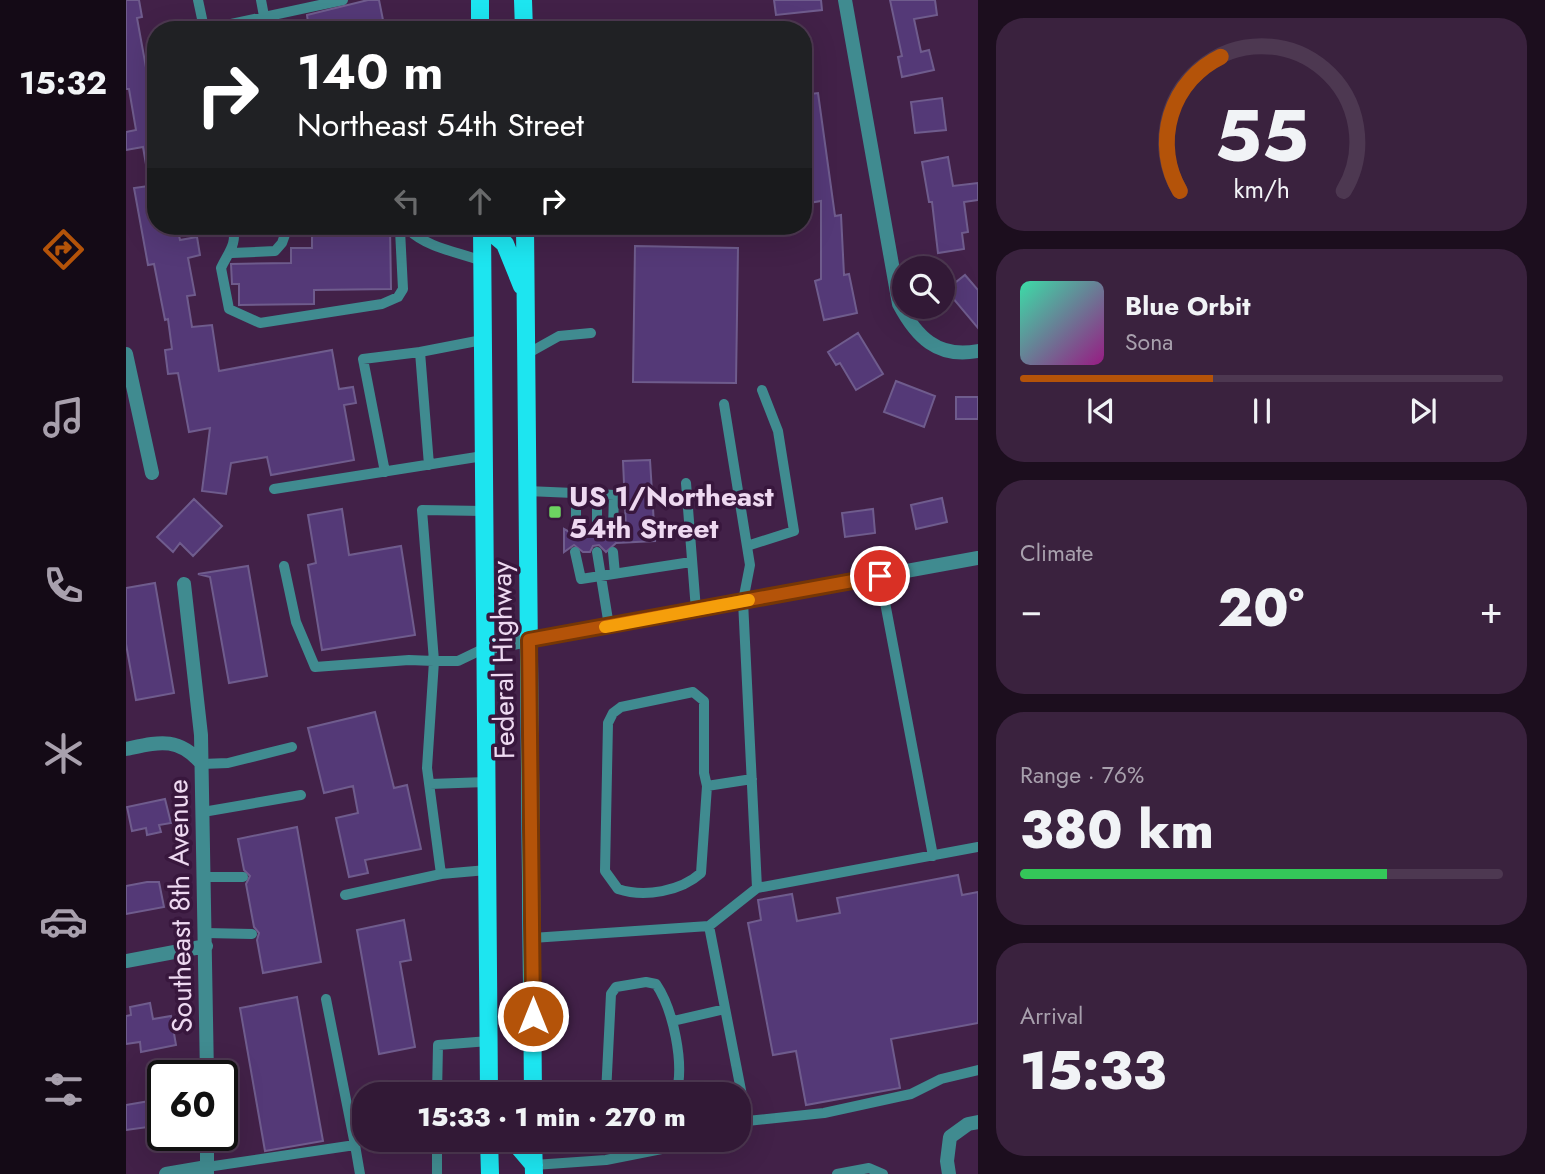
<!DOCTYPE html>
<html lang="en">
<head>
<meta charset="utf-8">
<style>
	:root { --surface:#321936; --page:#3a223e; --text:#f1f3f6; --muted:#a8a0ad; --line:#4d3851; --accent:#b45309 }
	body { margin:0; font-family:Jost,sans-serif; background:var(--page); color:var(--text); height:100vh; display:flex; flex-direction:column; font-size:26px; white-space:nowrap }
	* { box-sizing:border-box; margin:0 }
	p { font-size:23px; color:var(--muted) }
	.icon { flex:none; width:38px; height:38px; fill:none; stroke:currentColor; stroke-width:2; stroke-linecap:round; stroke-linejoin:round }
	.map { position:relative; flex:1; overflow:hidden }
	.side { display:flex; flex-direction:column; gap:18px; padding:18px; background:#1c0e1e; width:567px }
	.side>* { flex:none }
	.hud { position:absolute; left:21px; top:21px; width:665px; height:214px; border-radius:28px; box-shadow:0 7px 28px #0002,0 0 0 2px var(--line); background:#202124; color:#fff; overflow:hidden }
	.tools { position:absolute; left:766px; top:256px; display:grid; gap:14px }
	.tools a { display:grid; place-items:center; width:63px; height:63px; border-radius:50%; background:var(--surface); box-shadow:0 7px 28px #0002,0 0 0 2px var(--line); font-size:35px }
	.speed { position:absolute; left:21px; top:1060px; display:flex; gap:14px; font-size:35px; font-weight:700; text-align:center }
	.speed>* { display:grid; place-content:center; width:91px; height:91px; border-radius:50%; background:var(--surface); box-shadow:0 7px 28px #0002,0 0 0 2px var(--line); line-height:1 }
	.speed .limit { border:4px solid #111; border-radius:10px; background:#fff; color:#111 }
	.pin { position:absolute; display:grid; place-items:center; width:60px; height:60px; color:#fff; margin:-30px; border:4px solid #fff; border-radius:50%; box-shadow:0 2px 7px #0007 }
	.me { position:absolute; width:77px; margin:-38px; rotate:0deg; stroke-linejoin:round; filter:drop-shadow(0 0 5px #0008) }
	.turn { display:flex; align-items:center; gap:24px; height:147px; padding:0 35px; font-size:32px }
	.turn .icon { width:91px; height:91px; stroke-width:2.5 }
	.turn b { display:block; font-size:49px; line-height:60px }
	.lanes { display:flex; align-items:center; height:66px; padding:0 35px; background:#0003; justify-content:center; gap:35px; direction:ltr }
	.lanes .off { opacity:.35 }
	.big { font-size:52px; font-weight:800; line-height:1.1 }
	.side .tile { flex:1; display:flex; flex-direction:column; justify-content:center; gap:10px; min-width:0; padding:0 24px; border-radius:28px; background:var(--page) }
	.side .dial { align-items:center; gap:0 }
	.dial svg { height:182px; overflow:visible; fill:none; stroke:var(--line); stroke-width:7; stroke-linecap:round; text-anchor:middle }
	.dial text { fill:var(--text); stroke:none }
	.song { display:flex; align-items:center; gap:21px }
	.cover { width:84px; height:84px; border-radius:10px; background:linear-gradient(135deg,hsl(160 70% 55%),hsl(310 70% 35%)) }
	.played { height:7px; border-radius:4px; background:linear-gradient(90deg,var(--accent) 40%,var(--line) 40%) }
	.keys { display:flex; justify-content:space-around; direction:ltr }
	.heat { display:flex; justify-content:space-between; align-items:center; font-size:38px; direction:ltr }
	.charge { height:10px; border-radius:5px; background:linear-gradient(90deg,#34c759 76%,var(--line) 0) }
	.trip { position:absolute; left:226px; top:1082px; width:399px; height:70px; border-radius:28px; background:var(--surface); box-shadow:0 7px 28px #0002,0 0 0 2px var(--line); font-weight:800; line-height:70px; text-align:center }
	main { display:flex; flex:1; min-height:0 }
	.tab-bar { display:flex; flex-direction:column; width:126px; justify-content:space-around; align-items:center; background:#140a16; color:var(--muted) }
	.tab-bar .icon { width:49px; height:49px }
	.tab-bar .active { color:var(--accent) }
	.tab-bar b { font-size:32px; color:var(--text) }
	.map>svg:first-child { display:block }
	.building { fill:#543977; stroke:#6f5c8d; stroke-width:2 }
	.lines { fill:none; stroke-linecap:round; stroke-linejoin:round }
	.service { stroke:#408b90; stroke-width:10 }
	.minor { stroke:#408b90; stroke-width:14 }
	.tertiary { stroke:#408b90; stroke-width:14 }
	.primary { stroke:#1de5f0; stroke-width:18 }
	.route-casing { stroke:#753606; stroke-width:18 }
	.route { stroke:#b45309; stroke-width:12 }
	.slow { stroke:#f59e0b; stroke-width:12 }
	.poi-dot { fill:#6dd361; stroke:#38173d; stroke-width:2.5 }
	.labels { text-anchor:middle; dominant-baseline:central; stroke-width:7; stroke-linejoin:round; paint-order:stroke }
	.poi-label { font-size:28px; font-weight:bold; fill:#eed9f1; stroke:#38173d; text-anchor:start }
	.street-label { font-size:28px; fill:#eed9f1; stroke:#38173d }
</style>
</head>
<body>
<main>
<nav class="tab-bar">
<b>15:32</b>
<svg class="icon active" aria-label="directions" viewBox="0 0 24 24"><path d="M12 3l9 9-9 9-9-9zM9 14v-3h6M13 9l2 2-2 2"/></svg>
<svg class="icon" aria-label="music" viewBox="0 0 24 24"><path d="M9 18V5l10-2v13"/><circle cx="6" cy="18" r="3"/><circle cx="16" cy="16" r="3"/></svg>
<svg class="icon" aria-label="phone" viewBox="0 0 24 24"><path d="M5 4h4l2 5-3 2q2 4 5 5l2-3 5 2v4C11 20 4 13 5 4z"/></svg>
<svg class="icon" aria-label="climate" viewBox="0 0 24 24"><path d="M12 3v18M4 7l16 10M4 17L20 7"/></svg>
<svg class="icon" aria-label="car" viewBox="0 0 24 24"><path d="M5 17H2v-5l4-1 3-4h7l3 4 3 1v5h-3M9 17h6M6 11h13"/><circle cx="7" cy="17" r="2"/><circle cx="17" cy="17" r="2"/></svg>
<svg class="icon" aria-label="filters" viewBox="0 0 24 24"><path d="M4 7h16M4 17h16"/><circle cx="9" cy="7" r="2"/><circle cx="15" cy="17" r="2"/></svg>
</nav>
<div class="map">
<svg width="852" height="1174" viewBox="0 0 852 1174">
	<rect width="100%" height="100%" fill="#422148"/>
	<!-- building -->
	<path class="building" d="M0,0H13L16,17L11,18L21,73L30,72V176H22L17,147L0,150V132L10,130L3,89H0Z
		M242,0H253L259,30H183L181,15Z
		M648,0H695L696,10L650,15Z
		M764,0H809L811,15L788,19L795,52L803,50L808,70L776,77L772,57L776,56Z
		M692,93L709,216L715,215L718,275L723,274L731,313L698,320L689,281L695,279V201L677,204V95Z
		M816,98L820,130L789,133L785,102Z
		M822,157L827,186L852,183V200L838,202L842,232L836,233L838,249L812,253L806,202H803L796,162Z
		M30,185V226H51L54,240L71,237L74,255L62,258L69,295L61,296L66,327L86,325L93,371L206,350L213,389L227,387L230,403L218,405L228,460L145,475L141,457L105,463L100,494L76,491L84,428L63,432L52,373L42,374L39,350L46,349L42,319L39,320L28,264L22,265L8,188Z
		M186,226H264L265,289L188,290V304L113,305V284H106L105,264L165,263V248H186Z
		M509,246L612,248L610,383L507,382Z
		M839,275L852,290V328L820,290Z
		M732,333L757,374L730,390L714,363L710,365L702,352Z
		M770,381L809,396L798,427L758,412Z
		M830,397H852V419H830Z
		M524,460L529,541L490,543L480,552L473,545L467,546L464,552H457L448,545L438,552V529L451,536L457,529H464L467,535L472,536L478,528L487,535L494,528H500L497,461Z
		M816,498L821,522L790,529L785,505Z
		M68,499L96,526L67,556L54,543L47,552L31,537Z
		M216,509L223,555L275,546L289,635L196,650L182,565L190,563L182,515Z
		M747,509L749,533L719,537L716,513Z
		M122,566L141,676L103,683L84,577L72,574Z
		M29,583L48,693L10,700L0,644V588Z
		M249,712L268,788L281,785L295,849L239,860L242,873L223,877L210,818L232,813L227,786L198,793L182,728Z
		M39,799L45,823L33,825L35,832L21,835L20,828L6,831L1,807Z
		M171,827L195,962L137,973L131,940L133,933L128,927L120,884L124,876L118,870L112,839Z
		M832,875L836,895L852,892V1023L765,1039L774,1088L680,1105L670,1051L647,1055L622,923L635,920L632,900L666,894L671,921L714,913L711,898Z
		M21,882H33L38,907L0,914V886Z
		M278,920L285,960L274,962L289,1047L253,1054L231,930Z
		M171,997L197,1141L139,1151L114,1008Z
		M24,1003L27,1019L45,1016L50,1045L15,1052L14,1042L0,1044V1016L5,1015L4,1007Z
		M35,1099L37,1125L0,1130V1105Z"/>
	<g class="lines">
		<!-- service -->
		<path class="service" d="M72,0L78,28
			M135,0L138,16
			M77,30L217,0
			M107,226C111,245 103,251 95,268L103,309L134,323L256,304L272,297L277,289L274,230H283
			M290,226L283,230C302,248 332,252 356,261
			M106,253L149,251L156,243L162,226
			M399,355L433,336L465,333
			M598,404L624,565L617,601L631,888
			M303,465L294,352L356,340
			M259,472L237,359L294,352
			M560,483L570,610
			M148,489L357,456
			M401,491L471,494V529
			M471,494L488,495L487,528
			M450,529V493
			M621,546L668,531L652,431L636,390
			M449,552L455,579L565,562
			M471,552L483,626
			M487,552L489,574
			M158,566L170,622L189,667L283,660L308,661L296,510L358,511
			M754,576L807,856
			M359,648L332,661H308L301,768L315,874L361,870
			M76,764L102,763L166,747
			M304,784L360,782
			M581,786L575,873C555,891 519,898 492,889L479,871L482,723L487,713L495,707L567,692L578,701V773L581,786L626,779
			M77,812L175,795
			M79,877H117
			M219,895L315,874
			M583,926L621,1121
			M80,933L126,934
			M406,938L583,926L631,888L852,847
			M200,999L229,1145
			M547,1021L599,1009
			M311,1094L312,1045L363,1041
			M480,1094L485,994L490,987L520,982L530,984C547,1009 559,1064 550,1094
			M612,1125L621,1121L698,1113L785,1094L815,1079L852,1070
			M311,1139V1174
			M408,1165L480,1160L586,1139
			M81,1167L229,1145L234,1174
			M711,1174L743,1168L757,1174"/>
		<!-- minor -->
		<path class="minor" d="M719,0L773,304C790,336 811,359 852,351
			M0,354L26,473
			M58,584L75,735L81,1076
			M0,749C33,742 52,736 76,764
			M0,961L80,946
			M81,1136V1174
			M40,1174L81,1167
			M823,1174L821,1161L824,1137L842,1124L852,1122"/>
		<!-- tertiary -->
		<path class="tertiary" d="M359,648L852,558"/>
		<!-- primary -->
		<path class="primary" d="M354,0V30
			M397,0L398,30
			M356,226L363,1094
			M358,226L379,244L396,286
			M399,226L407,1094
			M363,1139L364,1174
			M386,1139L408,1165
			M407,1139L408,1174"/>
	</g>
	<g class="lines">
		<defs>
			<path id="route" d="M407,1016L403,640L754,576"/>
		</defs>
		<!-- route casing -->
		<use href="#route" class="route-casing"/>
		<!-- route -->
		<use href="#route" class="route"/>
		<!-- slow -->
		<path class="slow" d="M479,627L623,600"/>
	</g>
	<!-- markers -->
	<rect class="poi-dot" x="422" y="505" width="14" height="14" rx="3.5"/>
	<g class="labels">
		<!-- poi labels -->
		<g class="poi-label">
			<text x="443" y="496">US 1/Northeast<tspan x="443" dy="32">54th Street</tspan></text>
		</g>
		<!-- street labels -->
		<g class="street-label">
			<text transform="translate(377 660) rotate(-91)">Federal Highway</text>
			<text transform="translate(54 906) rotate(-91)">Southeast 8th Avenue</text>
		</g>
	</g>
</svg>
<div class="tools">
<a><svg class="icon" aria-label="search" viewBox="0 0 24 24"><circle cx="10" cy="10" r="6"/><path d="M15 15l6 6"/></svg></a>
</div>
<div class="speed"><div class="limit">60</div></div>
<div class="pin" style="left:754px;top:576px;background:#d93025"><svg class="icon" aria-label="arrive" viewBox="0 0 24 24"><path d="M6 21V4h12l-3 4 3 4H6"/></svg></div>
<svg class="me" style="left:407px;top:1016px" viewBox="-20 -20 40 40"><circle r="17" fill="#b45309" stroke="#fff" stroke-width="3"/><path d="M0-11L8 9 0 5-8 9z" fill="#fff"/></svg>
<div class="trip">15:33 · 1 min · 270 m</div>
<div class="hud">
<div class="turn"><svg class="icon" aria-label="right" viewBox="0 0 24 24"><path d="M7 20v-9h11M14 6l5 5-5 5"/></svg><div><b>140 m</b>Northeast 54th Street</div></div>
<div class="lanes"><svg class="icon off" aria-label="left" viewBox="0 0 24 24"><path d="M17 20v-9H6M10 6l-5 5 5 5"/></svg><svg class="icon off" aria-label="ahead" viewBox="0 0 24 24"><path d="M12 20V5M6 11l6-6 6 6"/></svg><svg class="icon" aria-label="right" viewBox="0 0 24 24"><path d="M7 20v-9h11M14 6l5 5-5 5"/></svg></div>
</div>
</div>
<section class="side">
<div class="tile dial"><svg viewBox="0 0 100 80">
<path d="M14 69A42 42 0 1 1 86 69"/>
<path d="M14 69A42 42 0 0 1 32 10" stroke="#b45309"/>
<text x="50" y="56" font-size="32" font-weight="700">55</text>
<text x="50" y="72" font-size="11">km/h</text>
</svg></div>
<div class="tile">
<div class="song"><i class="cover"></i><div><b>Blue Orbit</b><p>Sona</p></div></div>
<div class="played"></div>
<div class="keys"><svg class="icon" aria-label="previous" viewBox="0 0 24 24"><path d="M18 5L8 12l10 7zM5 5v14"/></svg><svg class="icon" aria-label="pause" viewBox="0 0 24 24"><path d="M8 5v14M16 5v14"/></svg><svg class="icon" aria-label="next" viewBox="0 0 24 24"><path d="M6 5l10 7-10 7zM19 5v14"/></svg></div>
</div>
<div class="tile"><p>Climate</p>
<div class="heat"><a>−</a><b class="big">20°</b><a>+</a></div>
</div>
<div class="tile"><p>Range · 76%</p><b class="big">380 km</b><div class="charge"></div></div>
<div class="tile"><p>Arrival</p><b class="big">15:33</b></div>
</section>
</main>
</body>
</html>
